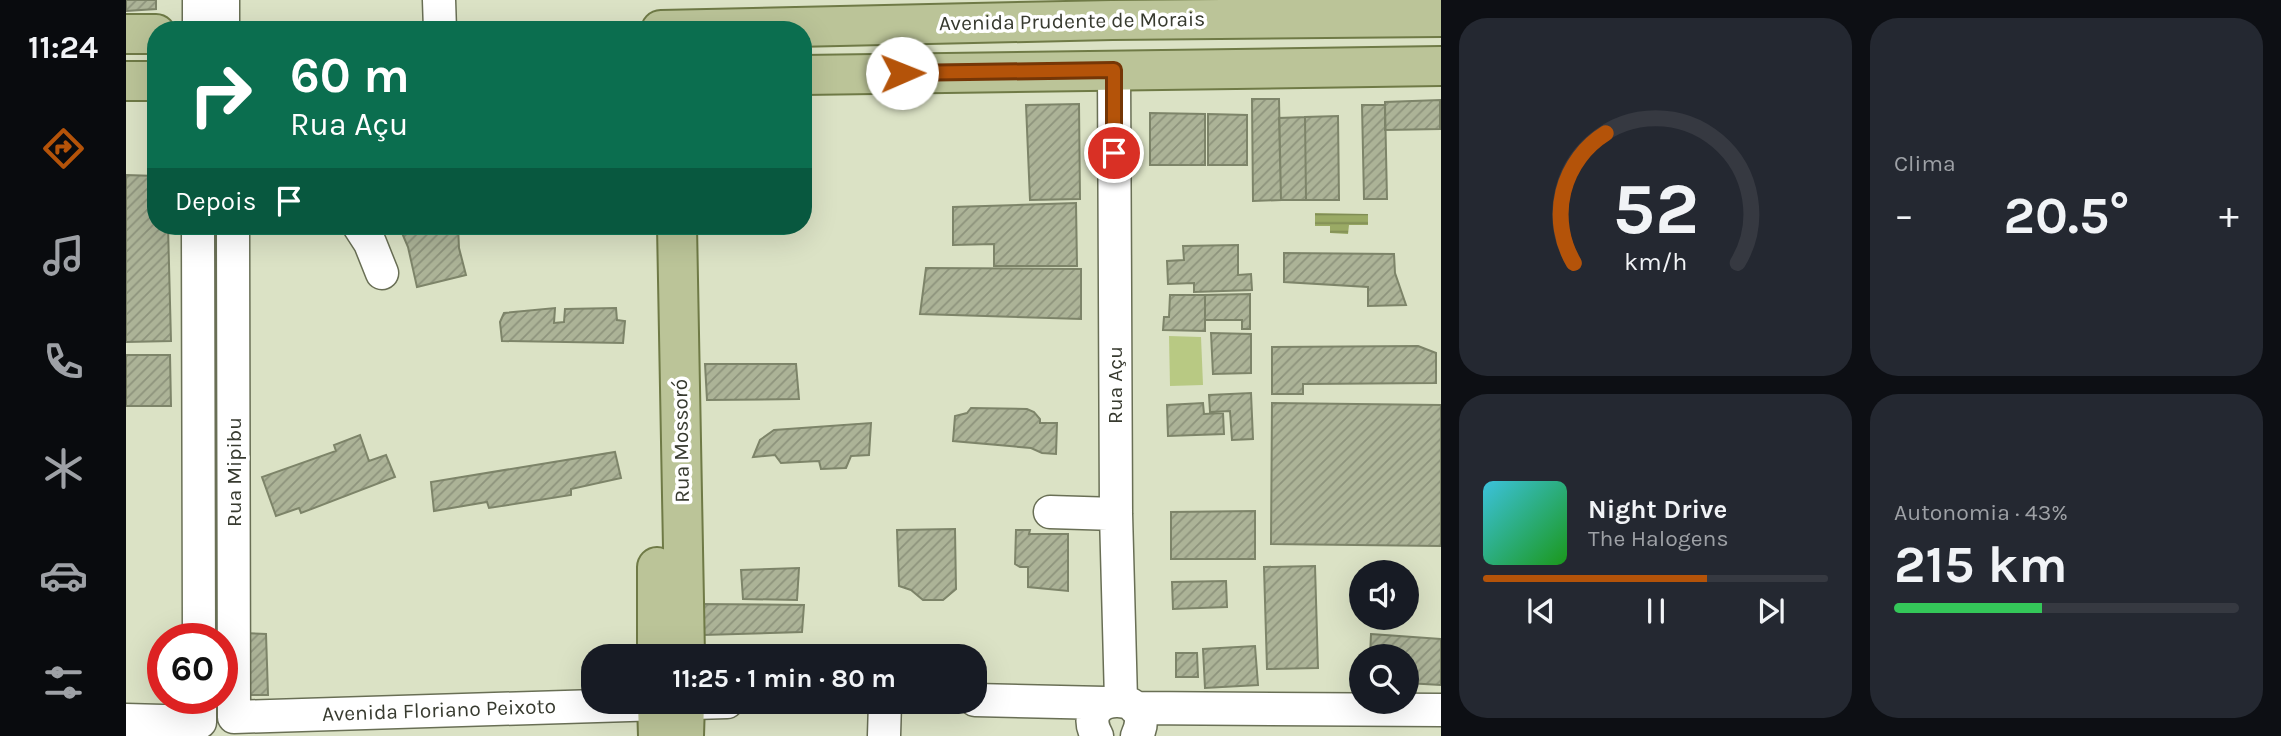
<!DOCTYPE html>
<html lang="pt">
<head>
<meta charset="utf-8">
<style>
	:root { --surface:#171b24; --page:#242831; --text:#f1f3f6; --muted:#9ea1a6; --line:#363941; --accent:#b45309 }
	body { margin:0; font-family:Karla,sans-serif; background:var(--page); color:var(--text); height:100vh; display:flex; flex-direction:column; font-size:26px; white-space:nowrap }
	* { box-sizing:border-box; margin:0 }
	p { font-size:23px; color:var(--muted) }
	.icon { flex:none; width:38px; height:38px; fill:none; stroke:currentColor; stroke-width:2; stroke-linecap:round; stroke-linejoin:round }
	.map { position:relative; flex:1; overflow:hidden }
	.side { display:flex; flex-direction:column; gap:18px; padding:18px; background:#0d0f14; width:840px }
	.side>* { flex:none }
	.top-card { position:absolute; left:21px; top:21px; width:665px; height:214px; border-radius:28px; box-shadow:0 7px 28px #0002; background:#0b6e4f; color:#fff; overflow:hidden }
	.fabs { position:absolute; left:1223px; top:560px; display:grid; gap:14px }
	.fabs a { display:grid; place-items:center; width:70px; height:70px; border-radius:50%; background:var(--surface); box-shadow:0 7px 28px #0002; font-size:35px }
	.speed { position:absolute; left:21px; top:623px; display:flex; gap:14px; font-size:35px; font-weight:700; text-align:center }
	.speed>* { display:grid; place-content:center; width:91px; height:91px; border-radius:50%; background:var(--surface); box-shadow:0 7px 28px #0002; line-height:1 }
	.speed .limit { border:10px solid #d22; background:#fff; color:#111 }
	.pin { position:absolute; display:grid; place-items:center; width:60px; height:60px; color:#fff; margin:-30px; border:4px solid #fff; border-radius:50%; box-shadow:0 2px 7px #0007 }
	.me { position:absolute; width:77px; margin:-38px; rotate:89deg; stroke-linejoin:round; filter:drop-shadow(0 0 5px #0008) }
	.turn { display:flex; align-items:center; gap:24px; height:147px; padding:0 28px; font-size:32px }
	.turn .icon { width:91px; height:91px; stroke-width:2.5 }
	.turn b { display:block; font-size:49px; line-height:60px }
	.then { display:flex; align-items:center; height:66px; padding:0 28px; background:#0003; gap:14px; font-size:26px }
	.big { font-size:52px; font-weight:700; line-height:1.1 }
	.side .card { flex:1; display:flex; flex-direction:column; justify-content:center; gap:10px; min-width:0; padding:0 24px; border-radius:28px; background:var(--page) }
	.side .dial { align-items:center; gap:0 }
	.dial svg { height:182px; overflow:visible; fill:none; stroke:var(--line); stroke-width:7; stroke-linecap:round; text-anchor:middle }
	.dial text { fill:var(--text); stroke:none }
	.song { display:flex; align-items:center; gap:21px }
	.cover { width:84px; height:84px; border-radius:10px; background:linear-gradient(135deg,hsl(190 70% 55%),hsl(120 70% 35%)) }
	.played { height:7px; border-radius:4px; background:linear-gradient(90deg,var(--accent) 65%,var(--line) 65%) }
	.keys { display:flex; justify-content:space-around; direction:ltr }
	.heat { display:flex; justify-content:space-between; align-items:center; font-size:38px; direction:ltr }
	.charge { height:10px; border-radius:5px; background:linear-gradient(90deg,#34c759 43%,var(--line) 0) }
	.side .tiles { flex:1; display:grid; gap:18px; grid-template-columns:repeat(2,1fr) }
	.trip { position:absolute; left:455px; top:644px; width:406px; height:70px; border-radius:28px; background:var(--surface); box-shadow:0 7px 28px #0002; font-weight:700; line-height:70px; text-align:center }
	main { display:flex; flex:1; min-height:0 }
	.tab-bar { display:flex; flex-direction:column; width:126px; justify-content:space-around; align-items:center; background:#090b0e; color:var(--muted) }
	.tab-bar .icon { width:49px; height:49px }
	.tab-bar .selected { color:var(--accent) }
	.tab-bar b { font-size:32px; color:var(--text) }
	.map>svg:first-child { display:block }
	.grass { fill:#b8c983 }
	.water { fill:url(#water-rules) }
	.building { fill:url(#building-hatch); stroke:#7d8469; stroke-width:2 }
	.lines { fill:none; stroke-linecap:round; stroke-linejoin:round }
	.minor-casing { stroke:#696f55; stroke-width:35 }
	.major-casing { stroke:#6f7a46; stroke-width:42 }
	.minor { stroke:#fff; stroke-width:32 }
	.major { stroke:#bbc498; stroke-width:38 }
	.route-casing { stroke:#753606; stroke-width:18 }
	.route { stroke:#b45309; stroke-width:12 }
	.labels { text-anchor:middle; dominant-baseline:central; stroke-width:7; stroke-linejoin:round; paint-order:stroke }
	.street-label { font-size:21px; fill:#373a2f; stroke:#fff }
</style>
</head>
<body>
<main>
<nav class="tab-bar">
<b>11:24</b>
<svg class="icon selected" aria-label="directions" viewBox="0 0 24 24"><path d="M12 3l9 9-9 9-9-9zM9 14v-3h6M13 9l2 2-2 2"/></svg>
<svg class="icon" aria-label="music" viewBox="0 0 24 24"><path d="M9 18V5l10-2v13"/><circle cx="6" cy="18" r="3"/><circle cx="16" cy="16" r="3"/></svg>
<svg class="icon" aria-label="phone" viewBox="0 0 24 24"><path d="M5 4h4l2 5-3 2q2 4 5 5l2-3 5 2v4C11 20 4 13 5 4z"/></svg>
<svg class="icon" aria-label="climate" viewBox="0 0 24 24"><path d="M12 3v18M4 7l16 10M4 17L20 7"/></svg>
<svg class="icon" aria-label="car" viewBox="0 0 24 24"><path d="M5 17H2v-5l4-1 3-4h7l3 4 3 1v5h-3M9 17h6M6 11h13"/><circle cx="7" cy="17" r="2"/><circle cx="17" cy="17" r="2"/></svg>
<svg class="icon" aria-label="filters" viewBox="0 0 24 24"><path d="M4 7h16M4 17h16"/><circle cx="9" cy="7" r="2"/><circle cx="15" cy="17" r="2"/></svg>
</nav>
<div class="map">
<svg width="1315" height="736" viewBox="0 0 1315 736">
	<defs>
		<pattern id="water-rules" width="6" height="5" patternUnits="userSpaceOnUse" patternTransform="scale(1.75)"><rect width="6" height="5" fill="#9aaa65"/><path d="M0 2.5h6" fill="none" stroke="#7e8b54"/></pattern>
		<pattern id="building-hatch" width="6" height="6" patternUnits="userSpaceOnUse" patternTransform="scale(1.75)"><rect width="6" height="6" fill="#acb397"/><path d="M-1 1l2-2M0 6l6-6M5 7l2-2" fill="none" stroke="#8d937c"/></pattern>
	</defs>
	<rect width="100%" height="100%" fill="#dbe2c5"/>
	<!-- grass -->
	<path class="grass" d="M1043,336L1075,337L1077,385L1044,386Z"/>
	<!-- water -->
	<path class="water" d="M1189,213L1242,214V225H1223L1222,234L1204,233V226H1189Z"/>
	<!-- building -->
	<path class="building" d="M0,0H30V9L0,11Z
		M1126,99H1153L1155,200L1127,201Z
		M1314,100V129L1259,130V102Z
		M953,104L954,199L904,200L900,105Z
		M1236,105H1259L1261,199H1238Z
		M1024,113L1079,114V165H1024Z
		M1082,114L1121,115V165H1082Z
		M1212,116L1213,200H1180L1179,117Z
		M1179,117L1180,200H1155L1153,118Z
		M0,175L30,176V226H42L45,341L0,342Z
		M950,203L951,266H868V244L827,245V207Z
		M273,226H332L333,248L340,275L291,287L282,247Z
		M1112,245V275L1125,274L1126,290L1068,292V283L1042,284L1041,261L1058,260L1057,246Z
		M1158,253L1268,254L1269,273L1280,305L1242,306V287L1158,282Z
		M800,268L955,269V319L794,314Z
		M1124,294V329H1116V320H1079V295Z
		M1044,295H1079V331L1037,330L1038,317H1043Z
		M429,308L428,323L438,322L439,309L490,308L491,320L499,321L497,343L376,341L374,322L378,313Z
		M1085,333L1125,334V373L1087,374Z
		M1292,346L1310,353V383L1177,384V394H1146V347Z
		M0,355H44L45,406H0Z
		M579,364H670L673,399L581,400Z
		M1125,393L1127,439L1106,440L1104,411L1084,412L1083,395Z
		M1077,403L1078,414L1097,413L1098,434L1042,436L1041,405Z
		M1146,403L1315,405V546L1145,544Z
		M845,408L901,409L908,412L914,419V423H931L930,454L916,453L905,448L827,441L829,416L841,413Z
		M745,423L743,455L725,456L720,468L695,469L693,461L655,463L649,455L627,457L634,440L648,430Z
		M234,435L243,461L260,455L269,477L175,513L173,508L150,516L136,477L210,451L208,445Z
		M489,452L495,478L445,489V495L363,508L361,502L308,511L305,482Z
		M1129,511V559H1045V512Z
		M829,529L830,589L817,600H797L785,590L773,586L771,530Z
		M890,530H904L903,534H942V591L902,587V567H894L889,564Z
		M1189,566L1192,668L1141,669L1138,567Z
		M673,568L671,600L617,599L615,570Z
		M1100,581L1101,607L1047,609L1046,582Z
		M573,604L678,605L676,632L577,635Z
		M116,633L140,634L142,695H119Z
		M1245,634L1315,639V685L1281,683V656H1244Z
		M1129,646L1132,685L1079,688L1077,649Z
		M1050,653H1071L1072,677H1050Z
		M579,654L617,655L616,656H579Z"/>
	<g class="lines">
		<defs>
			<path id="minor" d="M73,0V30
				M313,0L314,30
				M97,30V0
				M988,70L990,514L995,700
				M72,226L73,639
				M107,226L108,717
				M233,226L244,243L256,273
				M924,512L990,514
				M849,700L979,703
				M1009,708L1315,710
				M108,717L601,702
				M0,720L74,722V698
				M758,736L759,702
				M971,736C946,691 1034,688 1011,736"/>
			<path id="major" d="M535,30L986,20L1315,17
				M0,34H30
				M677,75L1315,66
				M0,81H30
				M551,226L559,656
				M531,567V656
				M531,702L532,736
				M558,736L559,702"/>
		</defs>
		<!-- minor casing -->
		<use href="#minor" class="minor-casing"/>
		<!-- major casing -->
		<use href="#major" class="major-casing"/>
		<!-- minor -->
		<use href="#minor" class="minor"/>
		<!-- major -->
		<use href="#major" class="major"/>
	</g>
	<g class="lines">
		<defs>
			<path id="route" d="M776,73L988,70V153"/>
		</defs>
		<!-- route casing -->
		<use href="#route" class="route-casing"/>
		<!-- route -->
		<use href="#route" class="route"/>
	</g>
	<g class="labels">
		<!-- street labels -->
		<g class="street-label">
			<text transform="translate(946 21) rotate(-1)">Avenida Prudente de Morais</text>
			<text transform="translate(989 385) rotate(-90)">Rua Açu</text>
			<text transform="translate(555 441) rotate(-91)">Rua Mossoró</text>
			<text transform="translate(108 472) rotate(-90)">Rua Mipibu</text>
			<text transform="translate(313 710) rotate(-2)">Avenida Floriano Peixoto</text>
		</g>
	</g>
</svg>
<div class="fabs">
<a><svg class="icon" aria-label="sound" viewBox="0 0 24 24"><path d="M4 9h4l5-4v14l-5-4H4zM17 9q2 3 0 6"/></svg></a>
<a><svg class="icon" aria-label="search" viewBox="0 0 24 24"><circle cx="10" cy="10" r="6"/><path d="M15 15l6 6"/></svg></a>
</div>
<div class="speed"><div class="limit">60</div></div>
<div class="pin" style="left:988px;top:153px;background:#d93025"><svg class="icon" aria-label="arrive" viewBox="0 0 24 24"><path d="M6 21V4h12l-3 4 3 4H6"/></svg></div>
<svg class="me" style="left:776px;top:73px" viewBox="-20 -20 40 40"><circle r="19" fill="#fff"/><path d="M0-13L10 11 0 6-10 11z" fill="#b45309"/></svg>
<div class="trip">11:25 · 1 min · 80 m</div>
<div class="top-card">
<div class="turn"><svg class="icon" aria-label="right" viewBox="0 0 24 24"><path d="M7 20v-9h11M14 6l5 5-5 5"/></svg><div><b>60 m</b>Rua Açu</div></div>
<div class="then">Depois<svg class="icon" aria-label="arrive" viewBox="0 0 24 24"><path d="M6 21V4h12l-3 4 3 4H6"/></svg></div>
</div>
</div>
<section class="side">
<div class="tiles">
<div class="card dial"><svg viewBox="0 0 100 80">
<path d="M14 69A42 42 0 1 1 86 69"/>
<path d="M14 69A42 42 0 0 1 28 12" stroke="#b45309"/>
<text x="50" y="56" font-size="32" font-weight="700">52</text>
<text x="50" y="72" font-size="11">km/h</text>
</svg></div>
<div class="card"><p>Clima</p>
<div class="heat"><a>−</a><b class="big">20.5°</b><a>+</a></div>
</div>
<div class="card">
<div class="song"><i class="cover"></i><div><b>Night Drive</b><p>The Halogens</p></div></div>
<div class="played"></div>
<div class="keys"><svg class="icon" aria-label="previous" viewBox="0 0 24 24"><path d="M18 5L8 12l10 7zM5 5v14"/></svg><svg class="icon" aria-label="pause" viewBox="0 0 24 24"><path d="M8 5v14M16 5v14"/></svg><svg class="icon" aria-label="next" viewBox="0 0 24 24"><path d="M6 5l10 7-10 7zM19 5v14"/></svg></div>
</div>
<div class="card"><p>Autonomia · 43%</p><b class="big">215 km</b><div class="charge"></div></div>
</div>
</section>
</main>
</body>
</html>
